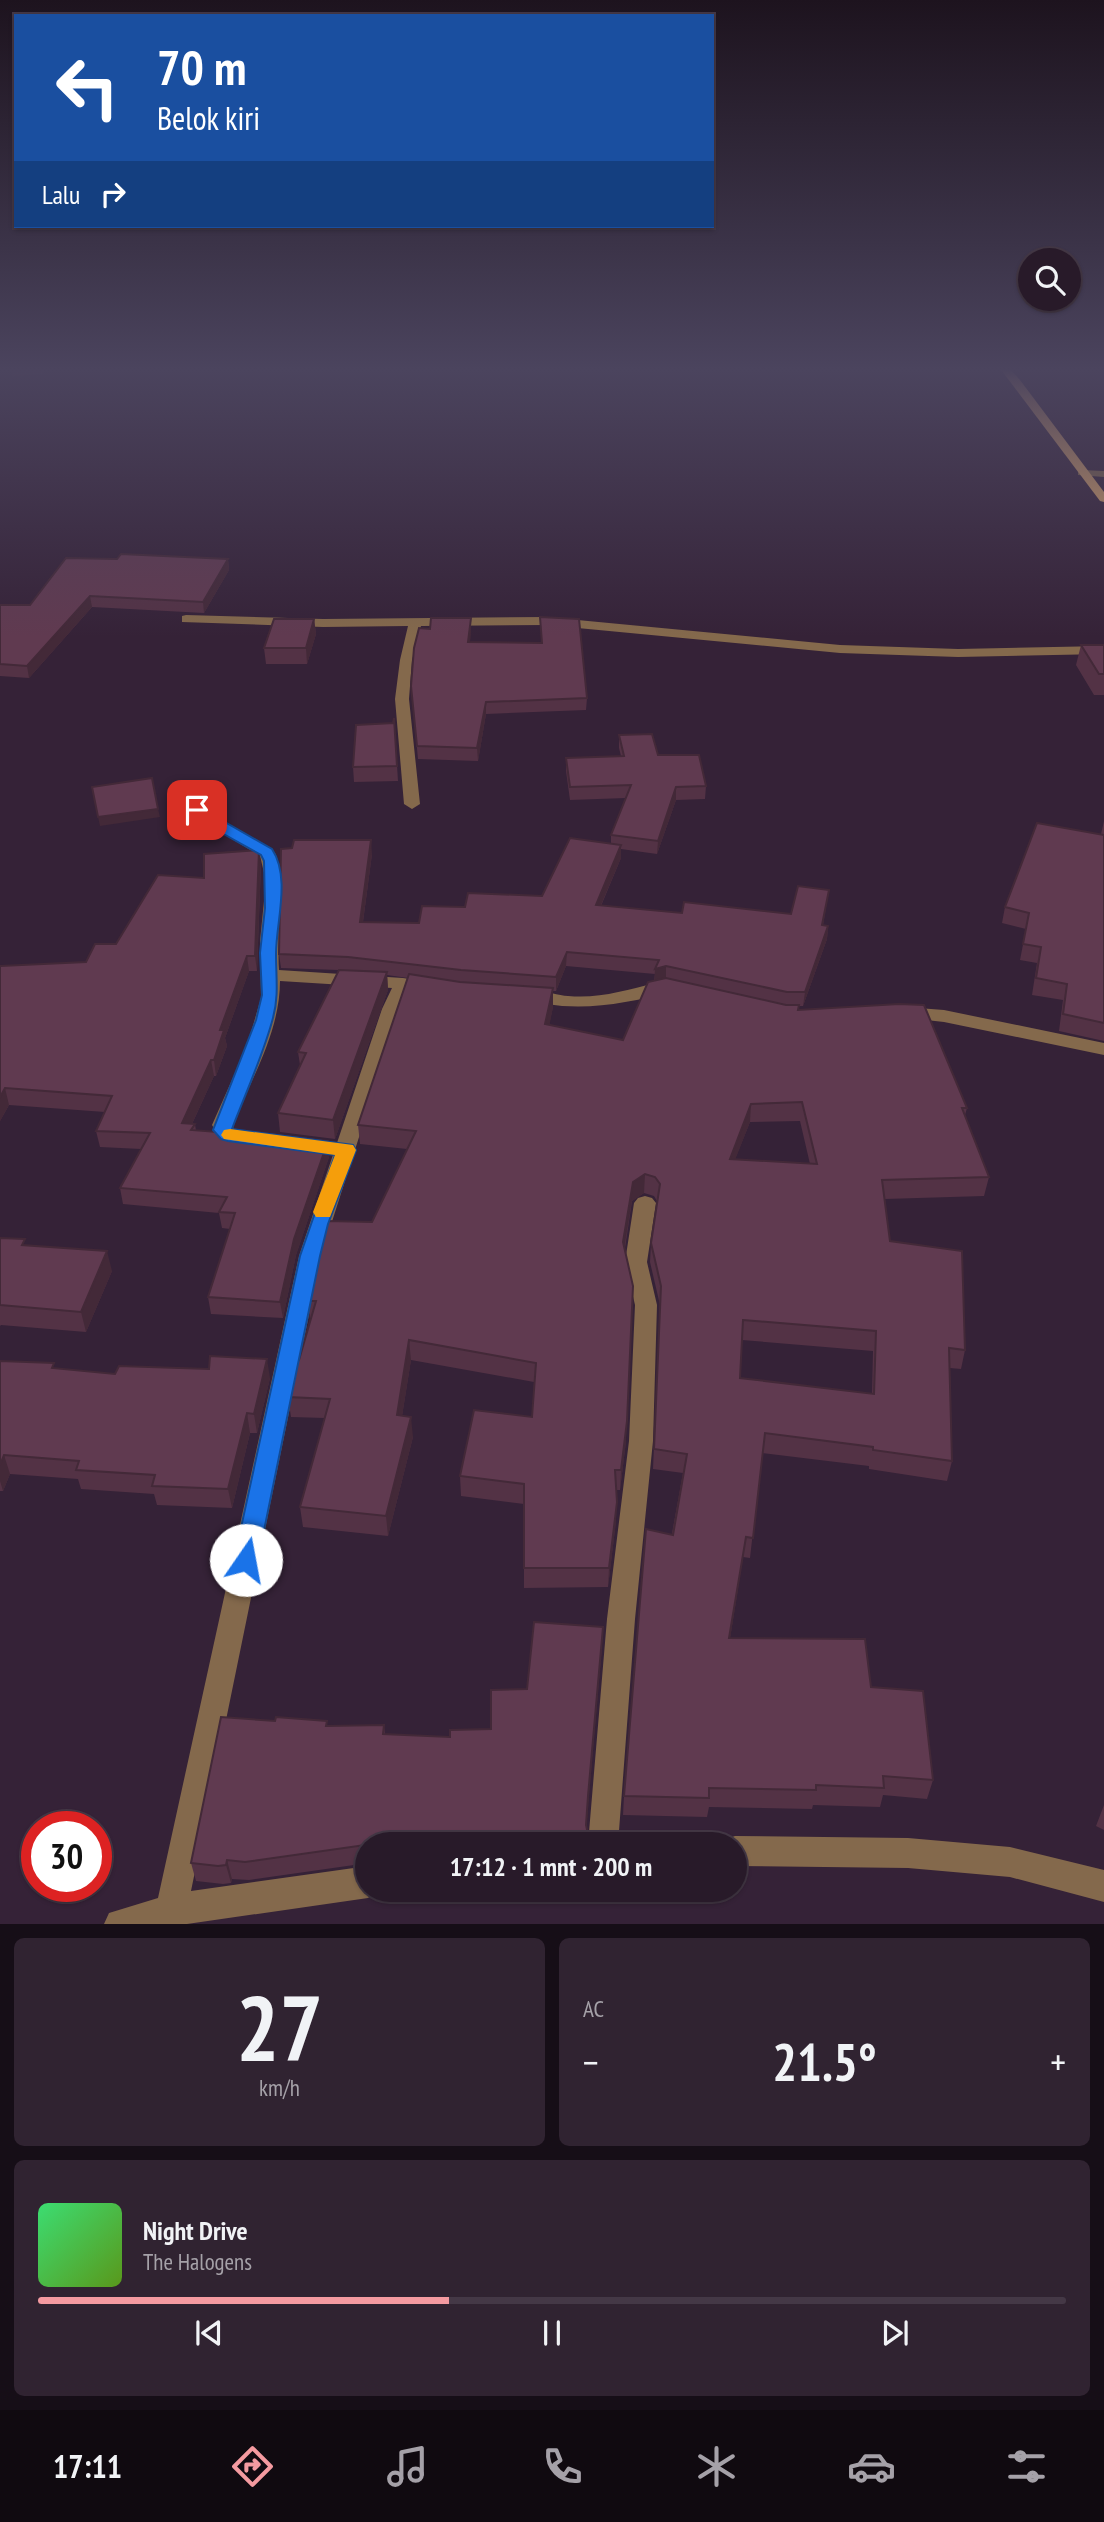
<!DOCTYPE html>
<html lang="id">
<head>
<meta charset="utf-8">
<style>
	:root { --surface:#281a29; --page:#302331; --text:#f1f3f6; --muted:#a5a1a8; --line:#443846; --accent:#f49aa0 }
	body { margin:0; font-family:"PT Sans Narrow",sans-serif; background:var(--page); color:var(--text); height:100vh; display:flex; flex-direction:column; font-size:26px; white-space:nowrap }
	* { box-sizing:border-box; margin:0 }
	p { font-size:23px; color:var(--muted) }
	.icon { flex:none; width:38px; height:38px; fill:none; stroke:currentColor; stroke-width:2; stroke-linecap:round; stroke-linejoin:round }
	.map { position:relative; height:1924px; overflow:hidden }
	.drawer { display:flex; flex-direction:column; gap:14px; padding:14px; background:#160e17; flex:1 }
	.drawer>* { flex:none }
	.top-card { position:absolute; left:14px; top:14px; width:700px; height:214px; border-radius:0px; box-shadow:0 2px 5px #0004,0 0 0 2px var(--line); background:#1a4fa0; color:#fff; overflow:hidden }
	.tools { position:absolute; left:1018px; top:248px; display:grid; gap:14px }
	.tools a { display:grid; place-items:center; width:63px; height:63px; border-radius:50%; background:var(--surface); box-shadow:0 2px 5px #0004,0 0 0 2px var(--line); font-size:35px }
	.speed { position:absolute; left:21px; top:1811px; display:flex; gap:14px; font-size:35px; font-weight:700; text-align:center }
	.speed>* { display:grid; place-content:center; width:91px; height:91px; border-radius:50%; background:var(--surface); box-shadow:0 2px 5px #0004,0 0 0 2px var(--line); line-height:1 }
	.speed .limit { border:10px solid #d22; background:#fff; color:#111 }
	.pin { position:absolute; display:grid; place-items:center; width:60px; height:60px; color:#fff; margin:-30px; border-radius:14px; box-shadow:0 4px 10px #0006 }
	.me { position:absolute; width:77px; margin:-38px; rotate:12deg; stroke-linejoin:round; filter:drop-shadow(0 0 5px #0008) }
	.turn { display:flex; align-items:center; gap:24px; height:147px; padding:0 28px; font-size:32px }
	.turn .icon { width:91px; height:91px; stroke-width:2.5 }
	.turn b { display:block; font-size:49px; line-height:60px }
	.then { display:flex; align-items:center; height:66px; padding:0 28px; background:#0003; gap:14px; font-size:26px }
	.big { font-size:52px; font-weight:600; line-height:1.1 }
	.drawer .widget { flex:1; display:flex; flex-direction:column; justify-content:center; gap:10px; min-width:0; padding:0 24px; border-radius:10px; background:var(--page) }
	.drawer .dial { align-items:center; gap:0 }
	.dial b { font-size:91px; line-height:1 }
	.song { display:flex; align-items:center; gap:21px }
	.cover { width:84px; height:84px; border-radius:10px; background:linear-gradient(135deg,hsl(140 70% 55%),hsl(90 70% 35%)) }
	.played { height:7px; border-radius:4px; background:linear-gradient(90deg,var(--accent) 40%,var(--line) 40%) }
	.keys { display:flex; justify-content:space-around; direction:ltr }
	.heat { display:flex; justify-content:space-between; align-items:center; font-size:38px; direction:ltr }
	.drawer .tiles { flex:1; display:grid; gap:14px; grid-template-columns:1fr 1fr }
	.widget:last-child { grid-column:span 2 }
	.trip { position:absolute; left:355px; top:1832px; width:392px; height:70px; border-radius:35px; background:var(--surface); box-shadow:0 2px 5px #0004,0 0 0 2px var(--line); font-weight:600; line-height:70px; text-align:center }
	.dock { display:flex; height:112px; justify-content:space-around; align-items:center; background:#100a10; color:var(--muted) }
	.dock .icon { width:49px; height:49px }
	.dock .on { color:var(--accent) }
	.dock b { font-size:32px; color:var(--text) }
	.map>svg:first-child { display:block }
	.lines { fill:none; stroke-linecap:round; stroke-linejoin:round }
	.minor { fill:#84694c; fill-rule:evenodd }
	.major { fill:#dfa869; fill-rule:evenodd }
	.wall { fill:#533245; fill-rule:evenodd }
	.shaded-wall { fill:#432938 }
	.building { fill:#603a50; stroke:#432938; stroke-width:2; fill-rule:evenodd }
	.route { fill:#1a73e8; stroke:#114b97; stroke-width:2 }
	.slow { fill:#f59e0b }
</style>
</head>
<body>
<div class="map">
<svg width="1104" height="1924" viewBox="0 0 1104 1924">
	<rect width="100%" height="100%" fill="#352237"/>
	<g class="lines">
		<!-- minor -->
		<path class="minor" d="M1082,470L1104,471V477L1078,475V471Z
			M186,615L323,619L546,617L840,645L958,649L1104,646V654L958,657L840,653L546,625L421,626L412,660L409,699L420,804L412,809L404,804L395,699L400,660L408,626L323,627L182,622V616Z
			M181,790L186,791L214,816L275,853C289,884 276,934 279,970L403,978L434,983L437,987L428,992L409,989L400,1009L321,1256L191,1891L368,1866V1890H380L368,1898L187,1924H104L109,1913L158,1898L299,1256L382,1009L392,988L280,981C280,1032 251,1080 232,1125L234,1129L256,1132L259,1137L256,1142L249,1144L221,1140L212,1125L247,1046L261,998L260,941L266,881L260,856L204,822L176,797L174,794Z
			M656,983L672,984L675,988L672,992C630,1002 590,1011 546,1004C536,1003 526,1003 520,996C530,985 554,995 568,996C599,999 626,990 656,983Z
			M905,1007L944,1010L1104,1043V1055L944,1022L899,1017L896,1013Z
			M645,1196L652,1198L656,1203L647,1262L657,1305L653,1441L635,1619L618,1844H588L607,1619L629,1441L635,1305L625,1262L634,1203L638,1198Z
			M735,1836L908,1838L1010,1847L1104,1870V1902L1010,1877L908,1868L735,1866V1844H722L724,1840Z"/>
		<!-- major -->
		<path class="major" d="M999,367H1008L1020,380L1104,492V502L1100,501Z"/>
	</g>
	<!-- wall -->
	<path class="wall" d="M12,367H46L43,374L12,376L11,370Z
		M117,559H228L229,570L204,613L92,607L29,678L0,676V605H30Z
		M471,618L470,642L587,698L586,710L486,714L478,761L418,759L411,686L430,629Z
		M314,619L316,634L307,664H266L264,648Z
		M1081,645H1104V695H1094L1076,665Z
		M394,718L398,781L354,782L353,767L393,723Z
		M619,735L658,755L706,786L705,799L676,800L657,854L621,849V858L601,906L682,913L791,914L829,890L823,925L828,926L827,939L803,1006H799V1010L967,1108L965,1115L989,1177L984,1196L885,1199L890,1241L965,1350L961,1369L950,1368L952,1461L947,1481L869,1469V1466L762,1453L750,1558L743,1557L730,1638L871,1687L933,1780L927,1799L883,1795L880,1807L813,1805L812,1809L709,1807L707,1817L623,1815L624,1796L683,1473L653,1469L660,1305L650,1262L651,1243L657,1201L654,1196L644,1193L632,1201L625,1248L626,1441L620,1490H616V1521L608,1587L524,1588V1504L461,1496L460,1476L532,1417L534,1382L411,1360L402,1416L413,1437L388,1536L303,1527L300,1507L325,1418L291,1417L288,1397L310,1319L308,1301L372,1222L407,1149L360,1144L358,1125L408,978L387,975L388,990L335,1139L280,1132L278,1113L300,1065L298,1052L339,970L281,968L279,954L372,854L363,922L419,923L465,907L542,896L611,844V835L626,798L570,800L566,771V758L621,756L619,748ZM566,966L655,974L654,981L623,1040L549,1025L553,1007V991H556ZM800,1121L810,1164L735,1159L750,1122ZM742,1340L873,1351L872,1394L740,1378Z
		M1104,821V1041L1059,1031L1063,1000L1032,995L1037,963L1020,960L1026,929L1002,923L1005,907L1101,834Z
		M261,864L257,971H249L225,1038L227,1046L216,1076H214L192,1124H195L196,1131L329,1157L296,1255L283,1318L211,1314L208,1297L230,1229L222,1228L219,1213L123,1204L120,1188L141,1149L100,1147L96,1131L105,1112L9,1105L0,1121V966L86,962L116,944L204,878Z
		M0,1238L112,1271L86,1332L1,1325L0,1326Z
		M0,1361L55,1368L115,1374L270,1378L257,1433H250L232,1508L157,1505L154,1494L81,1489L78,1479L10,1474L3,1491H0Z
		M602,1646L587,1814L586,1828L589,1839V1844H368V1863L249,1880L232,1879L231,1883L223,1884L196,1881L191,1863L328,1726L384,1725L385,1734L450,1737L491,1729L527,1689Z
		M1104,1805V1830L1096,1826Z"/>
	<!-- shaded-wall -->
	<path class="shaded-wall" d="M228,559L229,570L204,613L203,602Z
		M90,596L92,607L29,678L27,666Z
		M471,618V630L469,654L468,642Z
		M314,619L316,634L307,664L306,648Z
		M486,702V714L478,761L477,748Z
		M676,787V800L657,854L658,841Z
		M158,809L160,817L100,826L98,817Z
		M371,840L372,854L361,936L360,922Z
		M621,845V858L595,919L596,905Z
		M259,850L261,864L257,971L255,956Z
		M828,926L827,939L803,1006L805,992Z
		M567,952L566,966L556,991V977Z
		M247,956L249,971L225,1038L227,1046L216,1076L214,1060L220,1030Z
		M666,966V980L654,983L655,969Z
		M387,972L388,990L335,1139L333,1120Z
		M553,988V1007L546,1043L545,1024Z
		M211,1060L214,1076L185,1139L182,1123Z
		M5,1088L9,1105L0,1121V1097Z
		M751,1104L750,1122L728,1178L730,1159Z
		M328,1141L329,1157L296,1255L283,1318L280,1302L294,1239Z
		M645,1174L644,1193L632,1201L622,1262L623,1242L633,1182Z
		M107,1251L112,1271L86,1332L81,1312Z
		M633,1286L626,1441L620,1490L621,1470Z
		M409,1340L411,1360L399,1435L397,1415Z
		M267,1359L270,1378L257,1433L254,1414Z
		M247,1413L250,1433L232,1508L228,1489Z
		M411,1417L413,1437L388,1536L386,1516Z
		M4,1455L10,1474L3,1491L0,1481V1465Z
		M617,1502L616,1521L608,1587L609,1568Z
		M746,1537L743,1557L727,1658L729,1638Z
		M603,1627L602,1646L585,1844L588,1796Z
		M227,1860L232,1879L231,1883L226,1865Z"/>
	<!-- building -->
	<path class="building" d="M12,367H42V368L11,370Z
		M121,554L228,559L203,602L90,596L27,666L0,664V605H30L66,558L117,559Z
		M540,617L579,619L587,698L486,702L477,748L417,746L411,686L414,648L419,628L430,629L431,618H471L468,642L542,643Z
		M274,619H314L306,648H264Z
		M1081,645H1104V674H1099Z
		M394,718L397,766L353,767L356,725L393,723Z
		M652,734L658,755H699L706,786L676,787L658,841L611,835L631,785L570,787L566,758L624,756L619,735Z
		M152,778L158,809L98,817L92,787Z
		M1037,823L1104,835V1023L1063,1014L1067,984L1036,978L1041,947L1023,944L1029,913L1005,907Z
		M570,838L621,845L596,905L682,913L684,902L791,914L798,886L829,890L822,925L828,926L805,992H787L666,966L655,969L659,960L567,952L556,977L461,970L348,957L279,954L281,849L292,848L294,840H371L360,922L419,923L422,906L465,907L468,893L542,896Z
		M259,850L255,956H247L220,1030H224L214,1060H211L182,1123L195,1124L191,1130L268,1136L270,1134L328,1141L294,1239L280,1302L208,1297L235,1213L219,1212L227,1197L120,1188L150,1133L96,1131L112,1096L5,1088L0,1097V966L86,962L95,944H116L158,875L204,878V854Z
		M339,970L387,972L333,1120L278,1113L306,1053L298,1052Z
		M409,974L460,982L553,988L545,1024L623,1040L648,982L666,978L786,1005H799L798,1010L899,1004L924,1005L967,1108H962L989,1177L882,1180L890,1241L962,1251L965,1350L949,1348L952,1461L873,1450V1447L765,1433L753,1538L746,1537L729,1638L865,1639L871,1687L923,1691L933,1780L883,1776L884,1788L816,1785V1790L709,1788V1798L624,1796L646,1529L673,1535L687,1454L654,1449L661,1286L651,1243L660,1184L655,1177L645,1174L633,1182L623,1242L633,1286L627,1421L621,1470H615L617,1502L609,1568H524V1484L460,1476L474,1410L532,1417L536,1363L409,1340L397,1415L411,1417L386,1516L300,1507L330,1399L288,1397L296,1359L299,1360L316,1301H308L327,1221L372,1222L416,1131L358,1125ZM802,1102L817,1164L730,1159L751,1104ZM743,1320L876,1331L874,1394L740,1378Z
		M0,1238L25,1239L22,1245L107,1251L81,1312L0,1305Z
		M210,1356L267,1359L254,1414L247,1413L228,1489L152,1486L155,1475L76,1470L79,1461L4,1455L0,1465V1361L54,1363L52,1368L115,1374L119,1366L209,1369Z
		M534,1622L603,1627L588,1796L586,1825L589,1839L489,1840V1832L435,1833L434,1844L375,1843V1844H368V1847L365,1845L245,1862L227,1860L226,1865L218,1866L191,1863L221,1717L275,1721L276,1717L327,1721L326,1726L384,1725L383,1734L450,1737V1730L491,1729V1690L527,1689Z"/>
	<!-- sky -->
	<linearGradient id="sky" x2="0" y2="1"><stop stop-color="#1d131e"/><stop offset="0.58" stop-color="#4b445e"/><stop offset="1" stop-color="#4b445e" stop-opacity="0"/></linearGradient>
	<rect width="1104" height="637" fill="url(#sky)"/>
	<!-- route -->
	<path class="route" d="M197,806L272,849C291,878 276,922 276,954C276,977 279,996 273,1018C263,1056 246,1092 232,1129L346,1144L353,1145L356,1150L328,1224L320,1256L258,1560L254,1567L246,1570L237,1567L234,1560L300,1256L335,1155L228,1141L221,1139L213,1130L256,1020L262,995L260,953L265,908L264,861L261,855L220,832L192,813L190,810Z"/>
	<!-- slow -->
	<path class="slow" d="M230,1129L353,1145L356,1150L330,1217H316L313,1212L335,1155L224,1139L221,1135L224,1130Z"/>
</svg>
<div class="tools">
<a><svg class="icon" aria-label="search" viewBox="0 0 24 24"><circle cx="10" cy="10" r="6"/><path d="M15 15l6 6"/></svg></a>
</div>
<div class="speed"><div class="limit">30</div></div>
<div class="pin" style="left:197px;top:810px;background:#d93025"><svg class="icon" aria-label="arrive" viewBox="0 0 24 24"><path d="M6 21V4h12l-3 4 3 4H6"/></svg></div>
<svg class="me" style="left:246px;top:1560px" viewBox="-20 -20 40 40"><circle r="19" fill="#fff"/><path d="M0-13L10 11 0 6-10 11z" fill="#1a73e8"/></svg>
<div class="trip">17:12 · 1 mnt · 200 m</div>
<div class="top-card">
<div class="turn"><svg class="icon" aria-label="left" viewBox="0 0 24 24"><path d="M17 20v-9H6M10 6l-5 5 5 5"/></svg><div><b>70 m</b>Belok kiri</div></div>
<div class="then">Lalu<svg class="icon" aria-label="right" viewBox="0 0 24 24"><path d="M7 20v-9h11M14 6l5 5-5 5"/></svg></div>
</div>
</div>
<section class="drawer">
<div class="tiles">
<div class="widget dial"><b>27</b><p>km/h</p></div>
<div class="widget"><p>AC</p>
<div class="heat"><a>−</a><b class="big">21.5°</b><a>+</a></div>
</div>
<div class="widget">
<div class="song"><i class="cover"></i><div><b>Night Drive</b><p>The Halogens</p></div></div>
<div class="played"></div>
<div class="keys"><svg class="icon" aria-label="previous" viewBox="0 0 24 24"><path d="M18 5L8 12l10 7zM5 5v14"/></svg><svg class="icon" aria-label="pause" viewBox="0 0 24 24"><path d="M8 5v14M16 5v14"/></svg><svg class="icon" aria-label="next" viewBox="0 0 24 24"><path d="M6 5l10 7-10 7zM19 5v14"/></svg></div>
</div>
</div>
</section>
<nav class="dock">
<b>17:11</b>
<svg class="icon on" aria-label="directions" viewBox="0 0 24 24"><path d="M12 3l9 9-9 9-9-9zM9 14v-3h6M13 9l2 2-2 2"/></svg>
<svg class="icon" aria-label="music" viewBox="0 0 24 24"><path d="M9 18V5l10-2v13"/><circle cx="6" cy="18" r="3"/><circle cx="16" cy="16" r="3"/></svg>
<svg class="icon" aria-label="phone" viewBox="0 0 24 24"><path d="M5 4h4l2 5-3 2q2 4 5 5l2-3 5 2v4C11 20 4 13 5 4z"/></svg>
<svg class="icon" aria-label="climate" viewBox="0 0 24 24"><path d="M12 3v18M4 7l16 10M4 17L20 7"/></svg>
<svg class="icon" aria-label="car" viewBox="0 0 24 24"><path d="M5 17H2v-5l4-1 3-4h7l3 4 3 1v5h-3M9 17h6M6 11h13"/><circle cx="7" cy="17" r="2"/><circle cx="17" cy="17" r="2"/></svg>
<svg class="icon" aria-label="filters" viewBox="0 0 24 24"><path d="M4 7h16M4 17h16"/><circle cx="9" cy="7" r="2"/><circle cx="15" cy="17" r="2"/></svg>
</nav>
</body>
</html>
